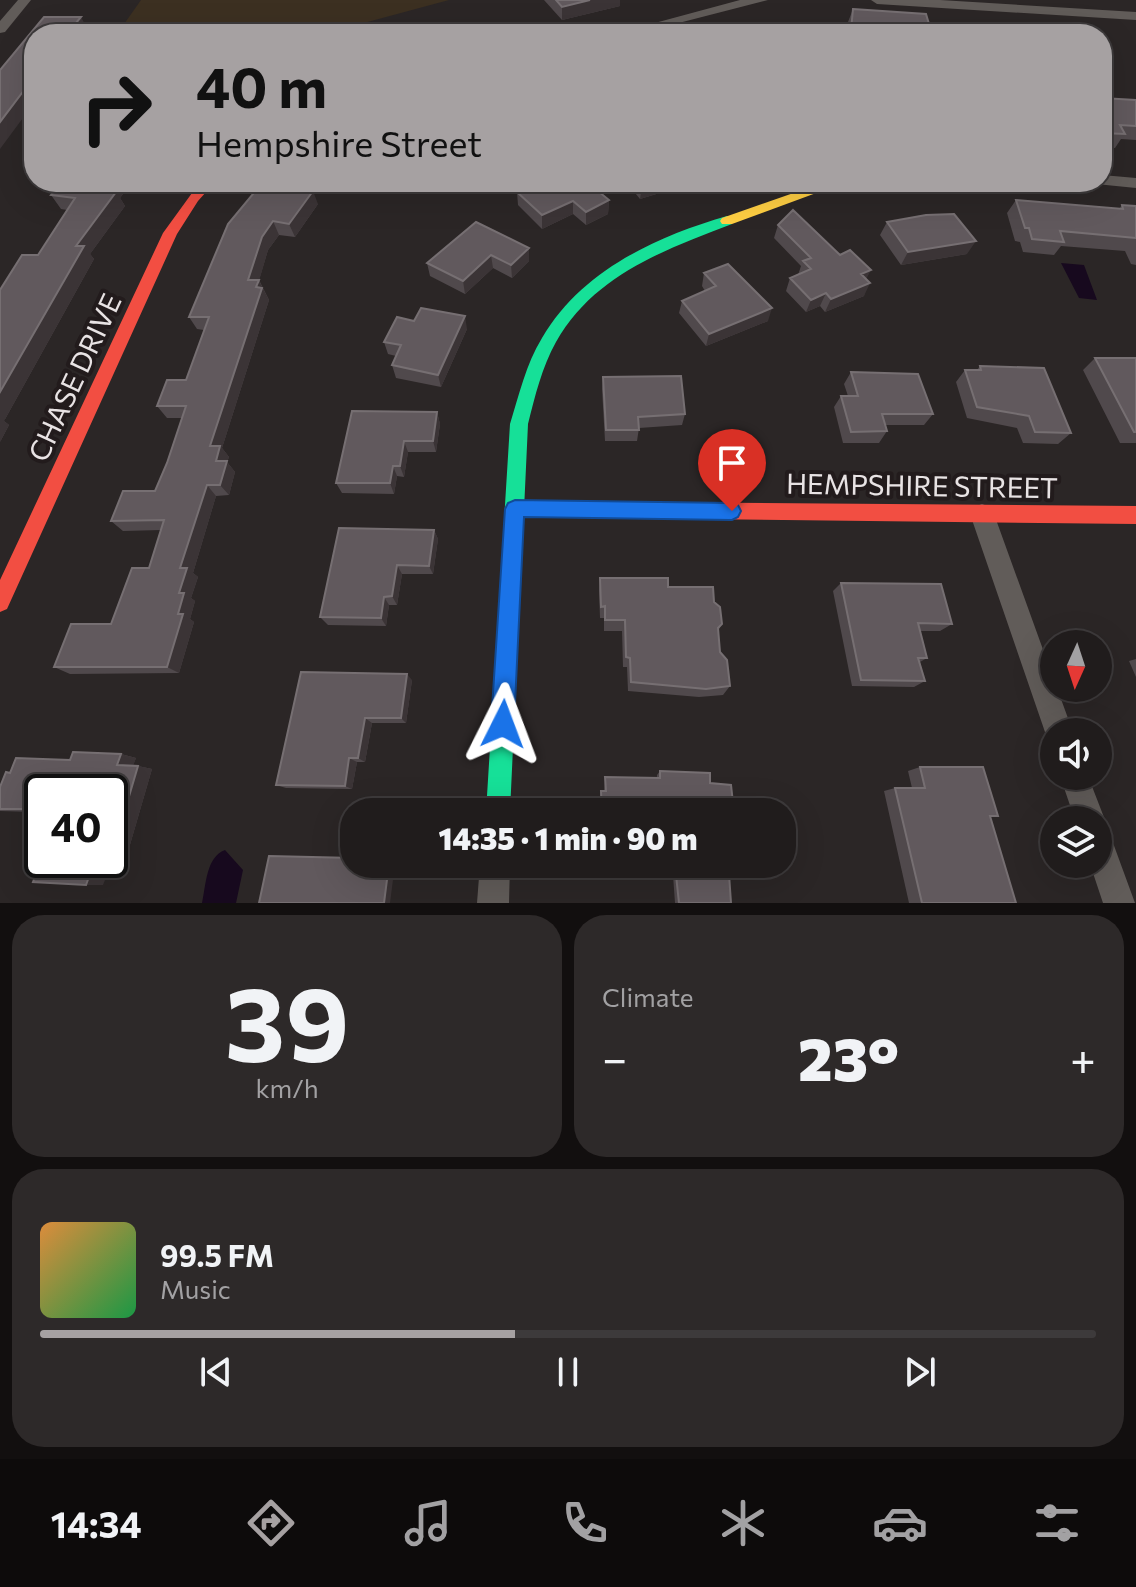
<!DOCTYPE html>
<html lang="en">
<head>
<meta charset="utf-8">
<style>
	:root { --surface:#201c1c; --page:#2d2929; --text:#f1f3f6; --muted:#a2a1a3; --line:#3d3a3b; --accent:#a6a1a2 }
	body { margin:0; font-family:Commissioner,sans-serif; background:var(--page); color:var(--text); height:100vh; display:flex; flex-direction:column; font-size:30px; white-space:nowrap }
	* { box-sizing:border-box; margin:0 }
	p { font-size:26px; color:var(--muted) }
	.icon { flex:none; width:44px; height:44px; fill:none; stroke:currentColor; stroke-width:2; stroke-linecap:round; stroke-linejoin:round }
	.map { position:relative; height:903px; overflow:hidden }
	.panel { display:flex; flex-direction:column; gap:12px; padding:12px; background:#120f0f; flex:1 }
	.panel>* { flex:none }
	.banner { position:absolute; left:24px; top:24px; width:1088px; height:168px; border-radius:32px; box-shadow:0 8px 32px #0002,0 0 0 2px var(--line); background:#a6a1a2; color:#111; overflow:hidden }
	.needle { width:52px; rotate:183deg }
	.buttons { position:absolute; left:1040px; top:630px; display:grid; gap:16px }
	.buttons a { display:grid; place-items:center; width:72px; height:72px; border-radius:50%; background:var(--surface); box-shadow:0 8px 32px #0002,0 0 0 2px var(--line); font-size:40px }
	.speed { position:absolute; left:24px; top:774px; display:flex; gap:16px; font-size:40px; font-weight:700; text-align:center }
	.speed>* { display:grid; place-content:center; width:104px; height:104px; border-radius:50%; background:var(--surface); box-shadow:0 8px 32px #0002,0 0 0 2px var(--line); line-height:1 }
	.speed .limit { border:4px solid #111; border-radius:12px; background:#fff; color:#111 }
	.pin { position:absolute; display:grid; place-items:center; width:68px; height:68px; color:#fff; margin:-82px -34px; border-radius:50% 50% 50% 0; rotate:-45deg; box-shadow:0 0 8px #0007 }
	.pin .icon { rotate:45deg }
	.me { position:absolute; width:88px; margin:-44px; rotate:3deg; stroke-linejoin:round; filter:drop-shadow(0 0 6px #0008) }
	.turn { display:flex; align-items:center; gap:28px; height:168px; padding:0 40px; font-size:36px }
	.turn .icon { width:104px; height:104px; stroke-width:2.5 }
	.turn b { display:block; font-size:56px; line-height:68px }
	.big { font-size:60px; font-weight:800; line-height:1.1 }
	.panel .widget { flex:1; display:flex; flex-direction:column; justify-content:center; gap:12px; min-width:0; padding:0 28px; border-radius:32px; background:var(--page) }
	.panel .dial { align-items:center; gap:0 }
	.dial b { font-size:104px; line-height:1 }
	.song { display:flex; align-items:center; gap:24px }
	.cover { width:96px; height:96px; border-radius:12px; background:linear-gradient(135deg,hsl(30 70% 55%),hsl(140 70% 35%)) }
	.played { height:8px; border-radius:4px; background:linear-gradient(90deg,var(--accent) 45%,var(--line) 45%) }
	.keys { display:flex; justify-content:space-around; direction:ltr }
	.heat { display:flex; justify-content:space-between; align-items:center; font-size:44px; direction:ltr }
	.panel .tiles { flex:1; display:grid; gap:12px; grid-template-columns:1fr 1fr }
	.widget:last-child { grid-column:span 2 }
	.trip { position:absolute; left:340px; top:798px; width:456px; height:80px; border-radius:32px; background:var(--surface); box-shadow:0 8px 32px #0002,0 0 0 2px var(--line); font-weight:800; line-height:80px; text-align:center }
	.tab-bar { display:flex; height:128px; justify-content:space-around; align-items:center; background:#0d0b0b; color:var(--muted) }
	.tab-bar .icon { width:56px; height:56px }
	.tab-bar .active { color:var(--accent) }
	.tab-bar b { font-size:36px; color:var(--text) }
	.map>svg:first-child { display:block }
	.green { fill:#3c3021 }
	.water { fill:#17091e }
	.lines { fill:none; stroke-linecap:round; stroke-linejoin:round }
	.street { fill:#615c59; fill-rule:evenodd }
	.fast { fill:#16e098; fill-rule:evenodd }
	.slow { fill:#ffcf43; fill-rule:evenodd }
	.jam { fill:#f24e42; fill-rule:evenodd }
	.wall { fill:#50494c }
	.shaded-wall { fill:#3b3436 }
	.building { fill:#61595d; stroke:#766f72; stroke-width:2 }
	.route { fill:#1a73e8; stroke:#114b97; stroke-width:2 }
	.labels { text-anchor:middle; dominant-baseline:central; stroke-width:8; stroke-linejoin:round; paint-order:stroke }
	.street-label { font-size:28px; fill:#e8e3e4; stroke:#221b1c }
</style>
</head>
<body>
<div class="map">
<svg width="1136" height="903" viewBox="0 0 1136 903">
	<rect width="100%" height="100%" fill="#2b2626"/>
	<!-- green -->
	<path class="green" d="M141,0H449L323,34H117Z"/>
	<!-- water -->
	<path class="water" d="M1061,263L1084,265L1097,300L1079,298Z
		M225,850L243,870L236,903H202C206,885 206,857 225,850Z"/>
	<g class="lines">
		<!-- street -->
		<path class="street" d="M18,0H31L5,32L0,33V21Z
			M740,0H768L636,34H614Z
			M871,0H940L1136,12V20L877,4Z
			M1102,175L1136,178V188L1096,184L1102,182Z
			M982,504L990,507L994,514L1054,680V688H1057L1073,732H1054V744L1049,742L1045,732L970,514L974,507Z
			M1060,776H1088L1105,820L1101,829L1109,832L1135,903H1103L1090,864H1098V820H1075Z
			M480,864H510L509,903H477Z"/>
		<!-- fast -->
		<path class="fast" d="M727,216L732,218V224C664,250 594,275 556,342C542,367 535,396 528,424L510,812H486L510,424C519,395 526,364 542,338C581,271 655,237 727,216Z"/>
		<!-- slow -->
		<path class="slow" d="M825,182H846L732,224H722L720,221L722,218Z"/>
		<!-- jam -->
		<path class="jam" d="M200,182H215L198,201L177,234L7,609L0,612V580L163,233Z
			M515,501L1136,506V524L515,517L508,515L506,509L508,503Z"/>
	</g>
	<!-- wall -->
	<path class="wall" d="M544,0H620V6L562,20Z
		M853,9L932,34H848V22Z
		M1102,98L1136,100V140L1121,139L1115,148L1102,147Z
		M62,182H132L120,198L125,206L90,254L94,259L4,421L9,425L0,442L38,255L67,210L61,209L51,195Z
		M526,182H587L609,200L608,214L586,225L573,214L542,229L518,205L517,192L527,185Z
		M626,182H689V184L640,199Z
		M1016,200L1119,209L1122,205L1136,206V265L1131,264L1125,251L1061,246L1054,255L1023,252L1020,242L1015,241L1007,213Z
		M318,204L295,237L279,235L268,250L259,280L269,300L222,448L229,457L227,462L235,472L229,495L216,496L193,573L198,577L191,598L195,601L190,619L194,622L179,673L70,674L54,667L111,624L149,568L161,530L123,531L111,521L155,491L167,463L182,418H167L157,406L186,380L204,330L197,329L189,317L228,224Z
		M887,222L967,254L901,265L880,235Z
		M778,225L866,279L864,296L825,312L820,306L806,312L786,291L790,278L798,275L801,266L774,238Z
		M529,248V261L512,278L493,268L465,294L430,276L427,263Z
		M704,273L768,321L706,346L679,313L682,301L705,291L702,286Z
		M467,329L441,387L396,378L392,365L396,356L388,354L384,342Z
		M1095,358H1136V443H1120L1083,370Z
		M980,366L1071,433L1058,444L1023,443L1017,428L967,418L956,382L965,370H977Z
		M851,372L933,414L924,425H885L887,431L879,443H843L834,407L841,396H848L844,384Z
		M603,377L685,414L682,425L639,428L637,441H605L602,389Z
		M437,412L440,424L436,452H408L404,477L397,476L394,494L342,493L336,483Z
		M434,530L438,539L433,574H402L397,605H389L386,626L328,625L320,617Z
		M600,578L668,587L714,602L722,624L718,631L720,652L730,686L723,695L699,697L628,691L627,667H623L622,631H604V618H600L599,590Z
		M841,583L952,624L940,631H920L927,658L920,662L925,681L914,687L852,686L833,591Z
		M1136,659V677L1129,661Z
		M412,680L406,723H372L365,762H357L352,789L286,788L276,785Z
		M121,754L136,758L133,765L152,769L127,855H113L103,885L110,860V792L42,835L37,812L0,811V787L10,773L70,760Z
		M920,767L998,816L990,817L1016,903H909L884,791L895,788H912L908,771Z
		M660,771L710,783L734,812H601L600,794L601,791H604L605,777L657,778V775Z
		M663,864H742L729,874L731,903H675L673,875L664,874Z"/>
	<!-- shaded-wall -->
	<path class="shaded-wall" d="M590,0H620V6L562,20V7Z
		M81,17L88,30L85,34H67Z
		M34,77V103L0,149V122Z
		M113,182H132L120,198L125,206L90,254L94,259L4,421L9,425L0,442V392L76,246L106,191Z
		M344,182H354L345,187Z
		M653,182H689V184L640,199L642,186Z
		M313,191L318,204L295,237L289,224Z
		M609,200L608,214L586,225V212Z
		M573,201V214L542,229V215Z
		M273,221L279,235L268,250L259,281L269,300L222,448L229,457L227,462L235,472L229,495L220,485L216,461L210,446L248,280L262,237Z
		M976,241L967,254L901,265L908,252Z
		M529,248V261L512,278L511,265Z
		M491,255L493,268L465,294L463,281Z
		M871,270L864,283L861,274Z
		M870,283L864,296L825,312L831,299Z
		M826,293L820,306L806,312L811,300Z
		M772,308L768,321L706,346L709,334Z
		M465,316L467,329L441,387L438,375Z
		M437,412L440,424L436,452L433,441Z
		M404,441L408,452L404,477L400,466Z
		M393,466L397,476L394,494L390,483Z
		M207,485L216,496L193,573L198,577L191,598L195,601L190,619L194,622L179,673L167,667L178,614L180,568Z
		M434,530L438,539L433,574L429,566Z
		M397,565L402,574L397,605L392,596Z
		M384,597L389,605L386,626L381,618Z
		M407,674L412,680L406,723L401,718Z
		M365,718L372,723L365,762L358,758Z
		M121,754L136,758L132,769L117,765Z
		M349,758L357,762L352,789L345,786Z
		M138,766L152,769L127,855L112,854Z
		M110,854L113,855L103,885H86L95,860H110Z
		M389,864H395L390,903H384Z"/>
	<!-- building -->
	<path class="building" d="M556,0H590L562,7Z
		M853,9L926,14L932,34H899L851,30Z
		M44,17H81L67,34H34V77L0,122V70Z
		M1102,98L1136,100V126L1120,125L1125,134L1102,133Z
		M62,182H113L106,191L116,192L76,246H84L0,392V290L22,255H38L75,198L51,195Z
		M263,182H272L313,191L289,224L273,221L262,237L248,280H259L256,287L262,288L210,446H220L216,461H227L220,485H207L180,568H187L179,593H184L178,614H183L167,667H54L71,624H111L132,568H149L164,520L111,521L123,491H155L167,463L186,406H157L167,380H186L209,317H189L228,224Z
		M531,182H587L609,200L586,212L573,201L542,215L517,192Z
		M638,182H653L642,186Z
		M1016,200L1123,209L1122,205L1136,206V238L1060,231L1064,242L1032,239L1029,228H1025Z
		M793,210L840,255L850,250L871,270L861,274L870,283L831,299L826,293L811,300L790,278L811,269L803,261L811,258L778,225Z
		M954,214L976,241L908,252L887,222L926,215Z
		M476,222L529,248L511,265L491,255L463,281L427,263Z
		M728,264L772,308L709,334L682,301L716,286L704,273Z
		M421,308L465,316L438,375L392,365L401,345L384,342L397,317L414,321Z
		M1095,358H1136V432H1134Z
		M980,366L1044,368L1071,433L1035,432L1029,416L977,407L965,370H981Z
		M851,372L918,374L933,414H882L887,431L851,432L841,396H858Z
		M681,376L685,414L638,417L639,430H606L603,377Z
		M352,411L437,412L433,441H404L400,466H393L390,483H336Z
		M339,528L434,530L429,566L397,565L392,596L384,597L381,618L320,617Z
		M600,578H668V587H713L714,602L720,607L722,624L718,628L720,652L727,660L730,686L706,689L631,682L630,658L626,657L625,620H605V606L601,607Z
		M841,583L941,584L952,624L918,623L927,658H918L925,681L861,680Z
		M301,672L407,674L401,718H365L358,758H349L345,786L276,785Z
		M73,752L121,754L117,765L138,766L112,854H110V792H42V835L29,834L38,809H0V787L6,772L10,773L16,758L70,760Z
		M920,767H983L998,816H990L1016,903H922L895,788H925Z
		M660,771L710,773V783L731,785L734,812H602L601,791H606L605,777L660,778Z
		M42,838V854L36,853Z
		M269,856L354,858V864H389L384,903H259Z
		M42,859V860H95L86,885L33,882Z
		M667,864H742L738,873L729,874L731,903H679L676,875L668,874Z"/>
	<!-- route -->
	<path class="route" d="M515,500L732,503L738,505L741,511L738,517L732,520L524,517L514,724L511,732L503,735L495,732L491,724L505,509L508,503Z"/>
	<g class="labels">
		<!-- street labels -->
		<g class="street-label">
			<text transform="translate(74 377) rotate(-65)">CHASE DRIVE</text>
			<text transform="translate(922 485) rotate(1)">HEMPSHIRE STREET</text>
		</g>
	</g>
</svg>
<div class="buttons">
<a><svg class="needle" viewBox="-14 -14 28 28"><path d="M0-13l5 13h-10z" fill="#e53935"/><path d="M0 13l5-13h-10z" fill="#a2a1a3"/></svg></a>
<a><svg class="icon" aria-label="sound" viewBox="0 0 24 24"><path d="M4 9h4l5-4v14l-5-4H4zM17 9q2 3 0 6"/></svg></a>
<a><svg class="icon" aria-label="layers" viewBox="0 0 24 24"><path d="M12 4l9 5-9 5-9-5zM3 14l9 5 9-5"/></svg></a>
</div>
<div class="speed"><div class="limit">40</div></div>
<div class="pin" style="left:732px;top:511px;background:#d93025"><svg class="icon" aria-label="arrive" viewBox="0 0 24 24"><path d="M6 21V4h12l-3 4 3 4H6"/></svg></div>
<svg class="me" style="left:503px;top:724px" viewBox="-20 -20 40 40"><path d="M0-17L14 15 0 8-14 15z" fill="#1a73e8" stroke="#fff" stroke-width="4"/></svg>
<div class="trip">14:35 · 1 min · 90 m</div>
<div class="banner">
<div class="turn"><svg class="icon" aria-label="right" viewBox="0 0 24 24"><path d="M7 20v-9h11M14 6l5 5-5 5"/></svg><div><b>40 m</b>Hempshire Street</div></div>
</div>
</div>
<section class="panel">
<div class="tiles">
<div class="widget dial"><b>39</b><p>km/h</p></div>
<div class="widget"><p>Climate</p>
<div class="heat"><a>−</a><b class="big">23°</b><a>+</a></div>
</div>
<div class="widget">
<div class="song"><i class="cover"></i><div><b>99.5 FM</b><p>Music</p></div></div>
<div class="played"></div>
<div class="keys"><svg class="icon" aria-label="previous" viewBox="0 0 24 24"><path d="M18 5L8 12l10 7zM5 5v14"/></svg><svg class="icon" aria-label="pause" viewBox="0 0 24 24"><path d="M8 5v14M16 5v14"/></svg><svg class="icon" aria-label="next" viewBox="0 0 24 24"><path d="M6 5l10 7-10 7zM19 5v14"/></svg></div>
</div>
</div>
</section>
<nav class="tab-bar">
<b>14:34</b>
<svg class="icon active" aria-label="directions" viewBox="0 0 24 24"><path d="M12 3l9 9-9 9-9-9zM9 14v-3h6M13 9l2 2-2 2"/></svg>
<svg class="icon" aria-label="music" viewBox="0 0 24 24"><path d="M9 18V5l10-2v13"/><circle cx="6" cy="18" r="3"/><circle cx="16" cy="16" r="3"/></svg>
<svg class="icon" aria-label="phone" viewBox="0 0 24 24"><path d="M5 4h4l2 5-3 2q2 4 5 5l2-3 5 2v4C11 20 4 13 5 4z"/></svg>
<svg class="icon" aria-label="climate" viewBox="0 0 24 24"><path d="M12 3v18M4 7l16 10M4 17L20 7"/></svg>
<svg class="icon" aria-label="car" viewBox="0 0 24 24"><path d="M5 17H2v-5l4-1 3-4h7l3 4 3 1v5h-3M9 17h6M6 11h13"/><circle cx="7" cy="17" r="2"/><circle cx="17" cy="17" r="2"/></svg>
<svg class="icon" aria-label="filters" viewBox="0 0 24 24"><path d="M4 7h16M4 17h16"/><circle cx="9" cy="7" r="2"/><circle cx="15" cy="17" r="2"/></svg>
</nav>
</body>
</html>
